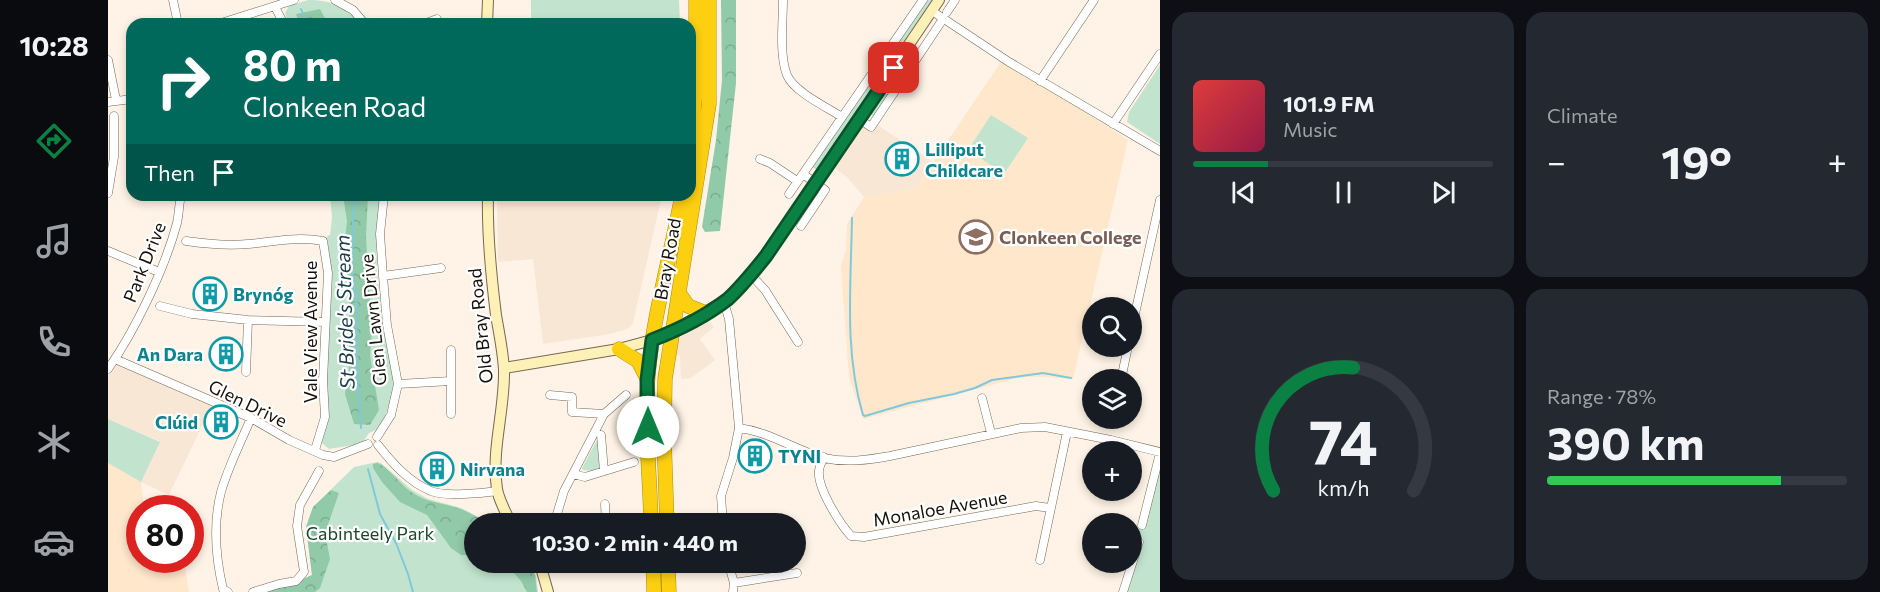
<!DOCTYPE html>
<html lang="en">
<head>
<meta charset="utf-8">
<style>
	:root { --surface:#171b24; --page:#242831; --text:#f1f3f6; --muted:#9ea1a6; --line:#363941; --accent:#0b8043 }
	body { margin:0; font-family:Commissioner,sans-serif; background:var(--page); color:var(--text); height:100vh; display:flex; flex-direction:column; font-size:22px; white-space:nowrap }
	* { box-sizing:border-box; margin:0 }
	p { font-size:20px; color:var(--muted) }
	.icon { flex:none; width:33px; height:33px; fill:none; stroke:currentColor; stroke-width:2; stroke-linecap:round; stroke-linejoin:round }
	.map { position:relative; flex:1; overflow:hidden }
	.side { display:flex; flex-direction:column; gap:12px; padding:12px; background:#0d0f14; width:720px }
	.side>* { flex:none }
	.banner { position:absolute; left:18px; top:18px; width:570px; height:183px; border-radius:18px; box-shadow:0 3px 9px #0003; background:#00695c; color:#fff; overflow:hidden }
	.fabs { position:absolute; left:974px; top:297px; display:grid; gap:12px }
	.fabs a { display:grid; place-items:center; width:60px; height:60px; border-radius:50%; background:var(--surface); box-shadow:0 3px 9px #0003; font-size:30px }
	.speed { position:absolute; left:18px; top:495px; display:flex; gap:12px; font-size:30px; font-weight:700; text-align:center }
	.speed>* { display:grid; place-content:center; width:78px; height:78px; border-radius:50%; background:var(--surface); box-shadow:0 3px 9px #0003; line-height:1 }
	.speed .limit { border:9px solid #d22; background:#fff; color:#111 }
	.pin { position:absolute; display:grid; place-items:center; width:51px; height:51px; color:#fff; margin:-26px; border-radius:12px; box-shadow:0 3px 9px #0006 }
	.me { position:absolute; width:66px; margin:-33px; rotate:0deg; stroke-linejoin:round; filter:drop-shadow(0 0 4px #0008) }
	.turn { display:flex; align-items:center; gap:21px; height:126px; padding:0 18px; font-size:27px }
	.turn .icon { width:78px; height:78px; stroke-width:2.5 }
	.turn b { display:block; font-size:42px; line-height:51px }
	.then { display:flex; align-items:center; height:57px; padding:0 18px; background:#0003; gap:12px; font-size:22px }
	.big { font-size:45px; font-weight:700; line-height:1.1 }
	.side .widget { flex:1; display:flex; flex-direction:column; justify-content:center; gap:9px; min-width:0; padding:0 21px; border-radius:18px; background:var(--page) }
	.side .dial { align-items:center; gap:0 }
	.dial svg { height:156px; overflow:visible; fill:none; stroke:var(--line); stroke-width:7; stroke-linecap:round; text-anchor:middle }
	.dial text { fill:var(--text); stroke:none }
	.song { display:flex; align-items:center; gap:18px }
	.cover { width:72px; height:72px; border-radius:9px; background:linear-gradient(135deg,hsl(0 70% 55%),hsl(340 70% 35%)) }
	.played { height:6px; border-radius:3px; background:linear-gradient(90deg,var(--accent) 25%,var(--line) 25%) }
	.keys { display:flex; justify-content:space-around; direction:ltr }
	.heat { display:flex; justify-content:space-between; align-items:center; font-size:33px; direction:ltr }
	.charge { height:9px; border-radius:4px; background:linear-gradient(90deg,#34c759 78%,var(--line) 0) }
	.side .tiles { flex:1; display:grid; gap:12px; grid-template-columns:repeat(2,1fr) }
	.trip { position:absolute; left:356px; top:513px; width:342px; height:60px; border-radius:30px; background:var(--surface); box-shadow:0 3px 9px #0003; font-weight:700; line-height:60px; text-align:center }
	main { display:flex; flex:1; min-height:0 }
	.tabs { display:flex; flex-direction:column; width:108px; justify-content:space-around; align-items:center; background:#090b0e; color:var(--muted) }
	.tabs .icon { width:42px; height:42px }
	.tabs .current { color:var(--accent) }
	.tabs b { font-size:27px; color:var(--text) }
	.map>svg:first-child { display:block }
	.commercial { fill:#f9e7d6 }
	.built { fill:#fee7cb }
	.green { fill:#c2e4cf }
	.forest { fill:url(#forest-crowns) }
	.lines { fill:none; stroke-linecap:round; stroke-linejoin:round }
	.stream { stroke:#81c8dd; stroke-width:2 }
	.street-casing { stroke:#776754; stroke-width:9 }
	.secondary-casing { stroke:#776754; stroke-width:12 }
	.highway-casing { stroke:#ac8c0e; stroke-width:15 }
	.street { stroke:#fff; stroke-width:8 }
	.secondary { stroke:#fef1b8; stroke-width:10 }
	.highway { stroke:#fccf11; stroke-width:14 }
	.route-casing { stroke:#07532c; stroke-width:15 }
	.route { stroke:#0b8043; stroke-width:10 }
	.labels { text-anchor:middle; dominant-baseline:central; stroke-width:4.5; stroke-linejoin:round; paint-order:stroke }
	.culture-label { font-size:18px; font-weight:bold; fill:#0d838f; stroke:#fff; text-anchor:start }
	.education-label { font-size:18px; font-weight:bold; fill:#785e54; stroke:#fff; text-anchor:start }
	.street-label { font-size:18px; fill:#161008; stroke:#fff }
	.park-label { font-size:18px; fill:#19462e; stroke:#fff }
	.water-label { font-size:20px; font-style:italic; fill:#1d3f49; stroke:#fff }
</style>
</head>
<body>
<main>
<nav class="tabs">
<b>10:28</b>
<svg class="icon current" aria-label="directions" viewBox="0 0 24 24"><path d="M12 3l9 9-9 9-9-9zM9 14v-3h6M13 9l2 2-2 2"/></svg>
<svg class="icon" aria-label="music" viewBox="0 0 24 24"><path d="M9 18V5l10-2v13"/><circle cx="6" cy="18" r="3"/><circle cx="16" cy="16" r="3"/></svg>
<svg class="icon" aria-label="phone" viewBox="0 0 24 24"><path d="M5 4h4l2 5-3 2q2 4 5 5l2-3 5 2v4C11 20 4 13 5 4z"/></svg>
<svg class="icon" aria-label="climate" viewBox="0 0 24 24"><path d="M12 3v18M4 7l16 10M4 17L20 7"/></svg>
<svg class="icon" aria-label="car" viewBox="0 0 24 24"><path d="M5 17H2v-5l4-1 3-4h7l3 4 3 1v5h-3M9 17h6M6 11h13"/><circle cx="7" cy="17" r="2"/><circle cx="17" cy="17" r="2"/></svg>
</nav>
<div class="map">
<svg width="1052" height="592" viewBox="0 0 1052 592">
	<defs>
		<pattern id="forest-crowns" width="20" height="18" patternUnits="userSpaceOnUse" patternTransform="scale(1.5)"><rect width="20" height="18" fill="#91caa8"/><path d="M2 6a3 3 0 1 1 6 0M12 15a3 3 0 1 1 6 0" fill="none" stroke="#7cac8f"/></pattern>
	</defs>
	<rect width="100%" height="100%" fill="#fef3e6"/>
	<!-- commercial -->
	<path class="commercial" d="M768,124L825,162L807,189L756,197L739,177L726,168L754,126L757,127Z
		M389,195H554L525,323L522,327L519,329L502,334L435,344L425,259L390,262Z
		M600,320L606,327L592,339L607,360L583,378L573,379L572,356L568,354L569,343L574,336Z
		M10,365L105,403L61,495L33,482L51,441L0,419V376L5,368Z"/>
	<!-- built -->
	<path class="built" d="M895,59L1020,140L965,379L939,377H914L755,419L741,377L733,267L738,250L739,224L756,197L807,189Z
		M0,463L33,482L36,508H32V560H76L81,592H0Z"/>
	<!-- green -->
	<path class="green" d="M200,0C224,0 236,6 252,24H181L177,13L181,6Z
		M423,0H571L572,24H423Z
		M815,0H825L743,123L709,170L701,165Z
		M798,56L805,60L766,117L760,113Z
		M1052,65V144L1019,122L1021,112Z
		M883,115L920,138L896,174L860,150Z
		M222,195H272L268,233L269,271L273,313L286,376L285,393L275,423L268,430L261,433L255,442L246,445L221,449L214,443V440L223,272L219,236L222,235L224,218Z
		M0,419L52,442L33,482L0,463Z
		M491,436L492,467L484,471L475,470L474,468Z
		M269,462L273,463L304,490L320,499L353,508L382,523L366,524V562L420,563L428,576L430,592H157L186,583L204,575L198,527L205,507L246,467Z
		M1052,470V592H1018L1035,538L1023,535L1026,527L1036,528Z"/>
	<!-- forest -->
	<path class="forest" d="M613,0H628V83L612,231L597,232L594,227L608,140L614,80Z
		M212,9L220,24H192L188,14Z
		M235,195H260L258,237L264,332L262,355L271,410L262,425L246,424L237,394L241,368V303L237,241L239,221Z
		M269,463C280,466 293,486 305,493C318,502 334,503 350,508C360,511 370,518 379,523L366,524V555H353L343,548L319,515L292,502L274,482L265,468V464Z
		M223,490L231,493L217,533L222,559L212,588L207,592H157L186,583L204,575L198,527L205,507Z
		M397,563H419L427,575L429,592H419L413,581Z"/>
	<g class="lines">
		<!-- stream -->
		<path class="stream" d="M193,9L199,24
			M248,195L245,218L244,272L249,308L248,350L253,428
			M744,218C743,285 736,351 755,415L757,416L801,403L846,394L867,388L884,380L935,373L963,378
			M260,469L272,514L288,543L300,574L305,592"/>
		<defs>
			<path id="street" d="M65,0L70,24
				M227,0L245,10L257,24
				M675,0C675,22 671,55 679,75C685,91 720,108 734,117
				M167,7L176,24
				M824,11L901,62L1052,151
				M839,12L847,0
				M110,24L186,0
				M316,24L329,19
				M0,60L8,100
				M932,81L986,0
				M0,102L24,99
				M751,119L763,127L833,22
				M1005,124L1052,54
				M652,159L662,163L689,181
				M0,193L6,157V116
				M681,194L815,0
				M693,226L717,190L695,174
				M78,241C99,244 119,246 140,244C165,242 189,236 215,241L220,273L215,380L217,417L207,450
				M0,251L51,272
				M643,275L657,290L690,342
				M275,276L333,268
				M52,306L84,314L140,320L217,322
				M1023,332L1052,200
				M343,350V414
				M7,359L143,418L181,440L215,455L226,457L260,444
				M0,369C27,331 57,268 69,223C71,214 71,204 73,195
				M138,372L140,320
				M1013,380L1020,346
				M290,384L343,381
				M442,395L464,397V412L496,414
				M874,398L883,433
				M631,428C662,432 687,450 716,458C738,463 760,460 782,456L913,428L937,427L1003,440L1052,452
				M493,435L496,471
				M269,437L283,415L290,384L279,325L275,276L272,234L276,195
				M270,445C285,464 301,482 323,491C336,497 375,493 390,491
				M716,457C714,461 711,467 711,471C709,488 732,524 743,536L756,537L928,506L942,508
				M465,474L477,477L526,462
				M497,504L498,524
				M446,524L456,491L496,414L518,395
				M615,524L613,496L625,458L631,428L621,319L616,302
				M1034,525L1052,453
				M932,560L959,432
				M620,562L626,583L625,592
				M434,571L439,562
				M626,583L689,573
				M120,592L115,589C108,559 105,523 113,492C120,467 133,442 143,418
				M145,592L171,584L188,581L196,572L189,526L192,505L211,471
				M1015,592L1031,542"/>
			<path id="secondary" d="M379,24L380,0
				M380,195C379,235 383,275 388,315C391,333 395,351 396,370C397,410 383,449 389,489C391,501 398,512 403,524
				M396,368L511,349L544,340L564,332L621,298L643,275L658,256L831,0
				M428,562L434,571L440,592"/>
			<path id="highway" d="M582,145L588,89V0
				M571,293L580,306L598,313
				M511,349L530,361L539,378
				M543,524C542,475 536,425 540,376C545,315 563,255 574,195
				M559,524L556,437L557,379L601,104V0
				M545,562L546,592
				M560,562L561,592"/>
		</defs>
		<!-- street casing -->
		<use href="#street" class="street-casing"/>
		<!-- secondary casing -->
		<use href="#secondary" class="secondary-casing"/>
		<!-- highway casing -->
		<use href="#highway" class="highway-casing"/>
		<!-- street -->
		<use href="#street" class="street"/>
		<!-- secondary -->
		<use href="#secondary" class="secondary"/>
		<!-- highway -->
		<use href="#highway" class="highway"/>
	</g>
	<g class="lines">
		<defs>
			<path id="route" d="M540,427L539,380L544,340C570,330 598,316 620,299C634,286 646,271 658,256L786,68"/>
		</defs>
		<!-- route casing -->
		<use href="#route" class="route-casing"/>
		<!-- route -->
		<use href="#route" class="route"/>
	</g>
	<!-- icons -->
	<defs>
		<symbol id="building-ring" viewBox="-11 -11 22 22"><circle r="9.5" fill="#fff" stroke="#0f9aa8" stroke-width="1.5"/><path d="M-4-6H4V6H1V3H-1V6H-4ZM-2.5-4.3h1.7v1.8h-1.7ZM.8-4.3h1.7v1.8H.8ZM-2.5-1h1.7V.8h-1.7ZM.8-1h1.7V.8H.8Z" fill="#0f9aa8"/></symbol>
		<symbol id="school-ring" viewBox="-11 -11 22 22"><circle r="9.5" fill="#fff" stroke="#8d6e63" stroke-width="1.5"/><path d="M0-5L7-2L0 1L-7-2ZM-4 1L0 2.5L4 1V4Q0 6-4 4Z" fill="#8d6e63"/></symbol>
	</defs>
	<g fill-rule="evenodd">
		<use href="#building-ring" x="775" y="140" width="38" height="38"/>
		<use href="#school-ring" x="849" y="218" width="38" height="38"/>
		<use href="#building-ring" x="83" y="275" width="38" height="38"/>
		<use href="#building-ring" x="99" y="335" width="38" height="38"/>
		<use href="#building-ring" x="94" y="403" width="38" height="38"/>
		<use href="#building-ring" x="628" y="437" width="38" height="38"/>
		<use href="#building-ring" x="310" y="450" width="38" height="38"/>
	</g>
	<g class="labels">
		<!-- culture labels -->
		<g class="culture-label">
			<text x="817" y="149">Lilliput<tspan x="817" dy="21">Childcare</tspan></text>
			<text x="125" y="294">Brynóg</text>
			<text x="95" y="354" text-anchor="end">An Dara</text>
			<text x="90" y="422" text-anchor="end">Clúid</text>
			<text x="670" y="456">TYNI</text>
			<text x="352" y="469">Nirvana</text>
		</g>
		<!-- education labels -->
		<g class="education-label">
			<text x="891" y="237">Clonkeen College</text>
		</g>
		<!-- street labels -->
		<g class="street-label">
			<text transform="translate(559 259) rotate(-80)">Bray Road</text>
			<text transform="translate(36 262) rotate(-68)">Park Drive</text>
			<text transform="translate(265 320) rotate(-96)">Glen Lawn Drive</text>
			<text transform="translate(372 326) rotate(-96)">Old Bray Road</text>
			<text transform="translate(202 332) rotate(-90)">Vale View Avenue</text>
			<text transform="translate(140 403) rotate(26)">Glen Drive</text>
			<text transform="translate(832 508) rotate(-10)">Monaloe Avenue</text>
		</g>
		<!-- park labels -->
		<g class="park-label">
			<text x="262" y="533">Cabinteely Park</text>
		</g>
		<!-- water labels -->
		<g class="water-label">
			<text transform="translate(236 312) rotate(-92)">St Bride's Stream</text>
		</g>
	</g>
</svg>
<div class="fabs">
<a><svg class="icon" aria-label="search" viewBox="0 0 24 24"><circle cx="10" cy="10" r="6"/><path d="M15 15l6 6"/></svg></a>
<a><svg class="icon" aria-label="layers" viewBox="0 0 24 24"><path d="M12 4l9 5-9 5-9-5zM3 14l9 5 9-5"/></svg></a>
<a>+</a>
<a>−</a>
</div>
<div class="speed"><div class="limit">80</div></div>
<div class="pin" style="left:786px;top:68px;background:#d93025"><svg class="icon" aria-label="arrive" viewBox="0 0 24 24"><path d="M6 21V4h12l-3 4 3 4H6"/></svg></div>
<svg class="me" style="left:540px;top:427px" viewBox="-20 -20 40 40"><circle r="19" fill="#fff"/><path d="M0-13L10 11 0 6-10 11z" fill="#0b8043"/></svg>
<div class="trip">10:30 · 2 min · 440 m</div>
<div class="banner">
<div class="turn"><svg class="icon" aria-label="right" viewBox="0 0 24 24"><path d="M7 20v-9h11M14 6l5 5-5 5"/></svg><div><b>80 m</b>Clonkeen Road</div></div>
<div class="then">Then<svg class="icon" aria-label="arrive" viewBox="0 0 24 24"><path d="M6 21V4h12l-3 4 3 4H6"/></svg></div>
</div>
</div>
<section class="side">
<div class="tiles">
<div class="widget">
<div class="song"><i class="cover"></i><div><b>101.9 FM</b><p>Music</p></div></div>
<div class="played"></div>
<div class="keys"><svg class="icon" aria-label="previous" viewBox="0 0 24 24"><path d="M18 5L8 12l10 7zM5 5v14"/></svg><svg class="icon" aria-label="pause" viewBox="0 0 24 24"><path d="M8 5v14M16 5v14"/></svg><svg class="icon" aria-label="next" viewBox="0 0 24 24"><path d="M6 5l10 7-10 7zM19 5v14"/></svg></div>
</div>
<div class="widget"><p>Climate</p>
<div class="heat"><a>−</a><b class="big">19°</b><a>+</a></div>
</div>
<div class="widget dial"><svg viewBox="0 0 100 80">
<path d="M14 69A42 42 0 1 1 86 69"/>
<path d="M14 69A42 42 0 0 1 55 6" stroke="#0b8043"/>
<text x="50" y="56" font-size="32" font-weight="700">74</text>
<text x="50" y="72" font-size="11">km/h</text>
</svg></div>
<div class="widget"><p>Range · 78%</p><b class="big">390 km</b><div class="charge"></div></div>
</div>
</section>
</main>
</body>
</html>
